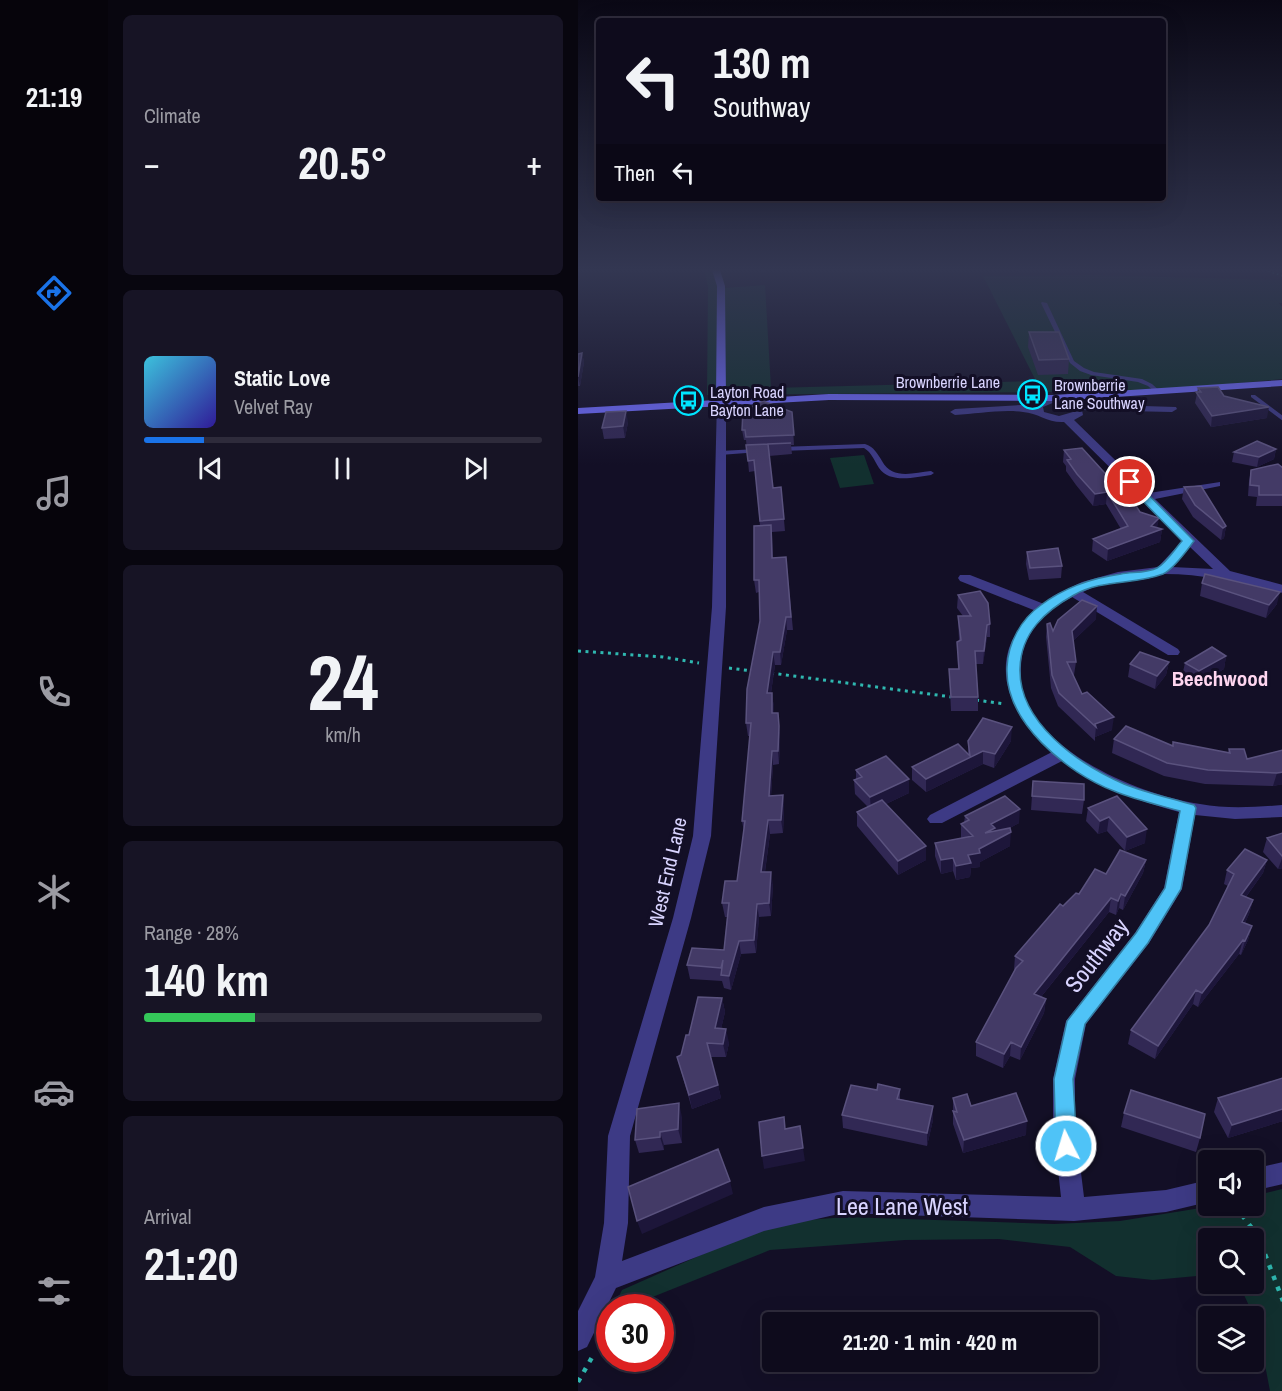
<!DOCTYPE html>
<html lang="en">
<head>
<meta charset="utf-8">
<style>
	:root { --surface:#0e0b1c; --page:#171425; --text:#f1f3f6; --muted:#9b9ba3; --line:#2e2b3b; --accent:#1a73e8 }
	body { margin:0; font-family:"Archivo Narrow",sans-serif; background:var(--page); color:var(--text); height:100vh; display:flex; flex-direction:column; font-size:22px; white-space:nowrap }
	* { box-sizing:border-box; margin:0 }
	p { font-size:20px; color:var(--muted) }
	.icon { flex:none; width:33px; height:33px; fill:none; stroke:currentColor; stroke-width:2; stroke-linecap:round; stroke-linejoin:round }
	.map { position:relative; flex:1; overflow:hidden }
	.panel { display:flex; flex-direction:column; gap:15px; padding:15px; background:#08060f; width:470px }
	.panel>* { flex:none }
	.guide { position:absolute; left:18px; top:18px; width:570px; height:183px; border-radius:6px; box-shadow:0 6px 24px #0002,0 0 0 2px var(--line); background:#0e0b1c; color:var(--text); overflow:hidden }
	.fabs { position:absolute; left:620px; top:1150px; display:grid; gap:12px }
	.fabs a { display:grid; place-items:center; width:66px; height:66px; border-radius:6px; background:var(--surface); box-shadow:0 6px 24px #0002,0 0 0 2px var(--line); font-size:30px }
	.speed { position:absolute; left:18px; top:1294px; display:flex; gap:12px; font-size:30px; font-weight:700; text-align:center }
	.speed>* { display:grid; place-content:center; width:78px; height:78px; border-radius:50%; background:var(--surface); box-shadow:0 6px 24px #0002,0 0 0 2px var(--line); line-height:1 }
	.speed .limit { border:9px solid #d22; background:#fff; color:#111 }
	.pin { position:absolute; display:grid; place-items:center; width:51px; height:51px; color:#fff; margin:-26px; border:3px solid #fff; border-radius:50%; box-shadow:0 2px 6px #0007 }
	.me { position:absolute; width:66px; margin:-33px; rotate:355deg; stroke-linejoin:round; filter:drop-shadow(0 0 4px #0008) }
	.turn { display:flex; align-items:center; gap:21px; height:126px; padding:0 18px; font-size:27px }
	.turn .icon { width:78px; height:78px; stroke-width:2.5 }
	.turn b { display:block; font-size:42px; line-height:51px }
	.then { display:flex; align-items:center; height:57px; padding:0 18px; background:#0003; gap:12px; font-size:22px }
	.big { font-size:45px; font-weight:700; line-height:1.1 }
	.panel .widget { flex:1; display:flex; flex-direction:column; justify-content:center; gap:9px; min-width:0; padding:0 21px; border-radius:9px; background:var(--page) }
	.panel .dial { align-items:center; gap:0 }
	.dial b { font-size:78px; line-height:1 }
	.song { display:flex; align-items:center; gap:18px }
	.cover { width:72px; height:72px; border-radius:9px; background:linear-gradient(135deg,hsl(190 70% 55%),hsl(250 70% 35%)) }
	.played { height:6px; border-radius:3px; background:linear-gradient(90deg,var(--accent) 15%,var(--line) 15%) }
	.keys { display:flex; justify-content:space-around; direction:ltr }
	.heat { display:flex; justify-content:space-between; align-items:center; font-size:33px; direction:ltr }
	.charge { height:9px; border-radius:4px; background:linear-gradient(90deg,#34c759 28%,var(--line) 0) }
	.trip { position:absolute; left:184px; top:1312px; width:336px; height:60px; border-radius:6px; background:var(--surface); box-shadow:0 6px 24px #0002,0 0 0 2px var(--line); font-weight:700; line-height:60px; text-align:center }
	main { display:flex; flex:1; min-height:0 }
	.tab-bar { display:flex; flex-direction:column; width:108px; justify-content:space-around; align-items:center; background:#06040b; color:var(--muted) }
	.tab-bar .icon { width:42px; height:42px }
	.tab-bar .selected { color:var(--accent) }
	.tab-bar b { font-size:27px; color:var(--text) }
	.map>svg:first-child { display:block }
	.green { fill:#12302f }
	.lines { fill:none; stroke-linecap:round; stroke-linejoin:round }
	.path-far2 { stroke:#2fb8b0; stroke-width:1.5; stroke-dasharray:1.5 3; stroke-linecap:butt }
	.path-far1 { stroke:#2fb8b0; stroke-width:3; stroke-dasharray:3 4.5; stroke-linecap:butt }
	.path { stroke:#2fb8b0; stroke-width:4.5; stroke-dasharray:4.5 7; stroke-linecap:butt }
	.lane { fill:#3d3a85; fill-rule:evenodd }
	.street { fill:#3d3a85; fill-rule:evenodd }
	.secondary { fill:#6f6bff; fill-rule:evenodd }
	.wall { fill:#312854 }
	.shaded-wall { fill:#1d163a }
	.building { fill:#433a66; stroke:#5a527e; stroke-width:1.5 }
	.route { fill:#4fc3f7; stroke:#337fa1; stroke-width:1.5 }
	.labels { text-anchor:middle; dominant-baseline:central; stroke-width:6; stroke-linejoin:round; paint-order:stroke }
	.far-street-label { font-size:16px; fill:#d9d4ff; stroke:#130f26 }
	.far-poi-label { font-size:16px; fill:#d9d4ff; stroke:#130f26; text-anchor:start }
	.street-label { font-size:20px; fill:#d9d4ff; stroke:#130f26 }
	.neighbourhood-label { font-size:21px; font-weight:bold; fill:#ffd6f0; stroke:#130f26 }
	.near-street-label { font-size:24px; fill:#d9d4ff; stroke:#130f26 }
</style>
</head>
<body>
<main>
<nav class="tab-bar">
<b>21:19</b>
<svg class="icon selected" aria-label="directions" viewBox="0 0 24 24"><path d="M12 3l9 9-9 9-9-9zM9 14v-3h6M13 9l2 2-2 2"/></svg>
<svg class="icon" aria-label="music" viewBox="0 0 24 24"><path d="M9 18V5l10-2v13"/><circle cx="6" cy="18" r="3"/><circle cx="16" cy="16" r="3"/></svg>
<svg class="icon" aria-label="phone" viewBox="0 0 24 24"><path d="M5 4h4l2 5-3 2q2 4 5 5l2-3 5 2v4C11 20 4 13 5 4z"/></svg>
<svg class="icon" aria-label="climate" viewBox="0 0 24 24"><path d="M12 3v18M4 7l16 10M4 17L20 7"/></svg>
<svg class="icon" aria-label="car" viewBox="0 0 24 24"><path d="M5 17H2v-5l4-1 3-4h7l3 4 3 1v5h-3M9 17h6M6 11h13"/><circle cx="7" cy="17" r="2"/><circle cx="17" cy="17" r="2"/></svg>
<svg class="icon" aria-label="filters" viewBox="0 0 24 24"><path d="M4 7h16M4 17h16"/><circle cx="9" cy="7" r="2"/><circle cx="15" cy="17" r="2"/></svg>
</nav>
<section class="panel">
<div class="widget"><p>Climate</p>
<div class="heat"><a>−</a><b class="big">20.5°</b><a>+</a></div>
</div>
<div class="widget">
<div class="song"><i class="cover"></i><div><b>Static Love</b><p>Velvet Ray</p></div></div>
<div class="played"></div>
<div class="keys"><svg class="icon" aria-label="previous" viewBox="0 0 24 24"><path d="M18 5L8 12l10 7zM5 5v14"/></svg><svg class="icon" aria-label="pause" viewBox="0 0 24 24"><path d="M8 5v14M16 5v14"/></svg><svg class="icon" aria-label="next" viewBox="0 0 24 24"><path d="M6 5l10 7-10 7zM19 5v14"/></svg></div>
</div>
<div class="widget dial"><b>24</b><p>km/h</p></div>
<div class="widget"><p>Range · 28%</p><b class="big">140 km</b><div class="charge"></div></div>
<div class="widget"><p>Arrival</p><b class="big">21:20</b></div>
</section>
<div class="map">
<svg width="705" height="1391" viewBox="0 0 705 1391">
	<rect width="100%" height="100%" fill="#130f26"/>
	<!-- green -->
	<path class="green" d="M126,270H142L147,288L187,285L193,388L458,381L405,276L512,275L704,280V303H701L705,308L704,379L579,391L129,395L130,287Z
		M286,455L296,484L262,488L252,458Z
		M704,1189V1391H692L679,1323L661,1284H675V1239H630V1275L575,1280L538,1276L492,1247L421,1239L327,1240L192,1250L47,1308H35L44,1290L168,1235L216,1221L268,1217L476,1224L542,1221L635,1206H675V1196Z"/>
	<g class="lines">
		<!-- path-far2 -->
		<path class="path-far2" d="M686,270L705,276"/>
		<!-- path-far1 -->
		<path class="path-far1" d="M0,651L85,657L121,663
			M151,668L174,671
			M193,673L374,697
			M398,700L427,704"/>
		<!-- path -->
		<path class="path" d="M657,1206L680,1236L705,1301
			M42,1308L47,1295
			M25,1338L32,1327
			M0,1382L17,1352"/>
		<!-- lane -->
		<path class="lane" d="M183,270H188L185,272L183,271Z
			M464,302L469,303L496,361L506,368L516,372L564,379L574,384L583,392V394H579L570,386L560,382L513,375L502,371L492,363L463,303Z
			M673,395H677L705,416V421L673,397Z
			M287,444C296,447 299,453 304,461C314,480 335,473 353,471L356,473L353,475C337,477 312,484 301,468C296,460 294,453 286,448L202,451L199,449L202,447Z
			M179,449L182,451L181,452L142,455L139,453L142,451Z"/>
		<!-- street -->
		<path class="street" d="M476,395L500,404L598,407L599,409L594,412L504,410L505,415L496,420L571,493L642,482V486L577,499L652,571L705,585V593C641,577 567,560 505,592L600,649L602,652L600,655H590L494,597C467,611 443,635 443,667C443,673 442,680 443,685C457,752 562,795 622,804C649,809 677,807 705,805V817L657,819L617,815L604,889L571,943L508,1024L497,1079V1124L506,1197L588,1190L630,1180V1202L588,1212L496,1221L265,1213L186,1231L38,1288L9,1347L0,1351V1311L17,1277L26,1223L30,1136L95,918L115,836L134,607L139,400L148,402V607L133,836L113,918L52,1136L50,1223L44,1261L186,1207L265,1191L483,1197L475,1124V1079L488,1021L557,933L586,888L601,812C560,801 519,786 484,761L364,823H352L349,819L352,815L474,752C429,715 405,654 458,611L382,581L380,578L382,575H392L466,604L475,596L504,582L540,572L580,567L605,540L486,422C470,423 460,413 445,412C424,409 399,414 377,415L372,412L377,409L443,405L455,407L456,404ZM477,402L492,407L495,412L481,416L466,412L465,407ZM612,547L635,569L594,567Z
			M705,1162V1184L675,1191V1169Z"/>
		<!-- secondary -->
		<path class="secondary" d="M134,270H142L147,286L148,400L251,394L476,395L705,380V386L476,401L251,400L0,414V408L138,400L139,286Z"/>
	</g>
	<!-- wall -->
	<path class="wall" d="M451,332L491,359L490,374L460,375L450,347Z
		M4,353L6,362L2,386H0V354Z
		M620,388L646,396L689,418L633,427L617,403Z
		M214,412L216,445H213L214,454L191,456L195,488L203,487L207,531L194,532L195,558L208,557L215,630H209L203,665H197L193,693L196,706L195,713H200L202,739L201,764L195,765L193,796L205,795L206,809L205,833L192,834L187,872L195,885L193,916L181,917L178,953L163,954L153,990L146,988L144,981L112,979L109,965L146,950L149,917H147L144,903L159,881L166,832L164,821L172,736H170L168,723L182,621L181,592L178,593L176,580L182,526L177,471L171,472L168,440H166L164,430Z
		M50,422L47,438L26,439L24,428Z
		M698,449L696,459L679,467L654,462L656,452Z
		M486,450L562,512L579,528L584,529L582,542L529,561L514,551L515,539L543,529L528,504L515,506L498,485L488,471V466L485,462Z
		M705,468V506H678L679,497L670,496L671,481L673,470Z
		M606,487L648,526L646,538L643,540L615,517L604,499Z
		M449,552L484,566L483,578L451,580L448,564Z
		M624,583L699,604L688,618L622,596Z
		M380,595L412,624V637H409L405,664H398L400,697V711H373L371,669H380L379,642L381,641L380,616H385L379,608Z
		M518,619L495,641L498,662L496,675H495L504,694L534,730L517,737V741L480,706L473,688L468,637L469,624L475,631Z
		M648,656L646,669L619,685L604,676L607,663Z
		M591,662L588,675L577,689L550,677L552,664Z
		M536,739L650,752L651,749L669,759L705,750V784L695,786L627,784L586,776L534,753Z
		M390,741H433L416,768L405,764L348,792L334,780V767L390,753Z
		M278,770L331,779V793L308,804L348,860L320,875L279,826V812L290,807L277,794L276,780L278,779Z
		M455,781L506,800L504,814L453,810Z
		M539,796L567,843L547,851L529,831L520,834L508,821L510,808Z
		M387,816L441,823L430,829L432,846L402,862V867L393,868L392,877L378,880L375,871L363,874L357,856V843L383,838V824L386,823Z
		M705,833V868L700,869L685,852L689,838Z
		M568,860L565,873L545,910L541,908L538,915L531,912L463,997L468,999L466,1013L442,1060L432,1056L425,1068L398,1056V1042L437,970H436L437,956L485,906L528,874Z
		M689,860L685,873L668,897L675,900L671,914L667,923L674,926L670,940L663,955L661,954L620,1007L615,1004L577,1059L550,1044L553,1030L631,925L650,886L646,884L649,870Z
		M144,998L147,1012L143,1029L151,1043L148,1057H133L143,1098L114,1109L99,1057L103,1055L111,1035Z
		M705,1078V1121L650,1138L636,1112L640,1098Z
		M322,1089V1099L355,1106V1120L349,1146L265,1128L264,1115L299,1090Z
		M375,1098L393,1106L448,1135L385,1153L375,1124Z
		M546,1113L622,1138L618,1152L543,1127Z
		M104,1117V1143L86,1145V1150L61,1153L57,1140Z"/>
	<!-- shaded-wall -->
	<path class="shaded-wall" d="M4,353L6,362L2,386L0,377Z
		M691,407L689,418L633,427L634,416Z
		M48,411L50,422L47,438L45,426Z
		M698,449L696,459L679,467L681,457Z
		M529,492L528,504L515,506L517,494Z
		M581,518L579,530L584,529L582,542L529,561L530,549L573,526Z
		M648,526L646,538L643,540L645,528Z
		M702,592L699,604L688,618L691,605Z
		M519,606L518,619L492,644L494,631Z
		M208,617L209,630L203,665L202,652Z
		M409,625V637L405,664L406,651Z
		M195,652L197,665L191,706L189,693Z
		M648,656L646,669L619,685L621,671Z
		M591,662L588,675L577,689L579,676Z
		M194,693L196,706L195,726L194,713Z
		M200,713L202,739L201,764L200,751Z
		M536,717L534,730L517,737L518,727L517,724Z
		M434,727L433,741L416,768L417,754Z
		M194,751L195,765L192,809L191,796Z
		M405,751V764L348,792V779Z
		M705,772V784L695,786L699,773Z
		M331,779V793L293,811L292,797Z
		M205,795L206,809L205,833L203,820Z
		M442,809L441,823L417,836L433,832L432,846L402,862V867L393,868L392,877L378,880V866L390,855L401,849L407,833L413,824Z
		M531,817L529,831L520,834L522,821Z
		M190,820L192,834L185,885L183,872Z
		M569,829L567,843L547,851L549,837Z
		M348,846V860L320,875V861Z
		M705,856V868L700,869Z
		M375,858V871L363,874V860Z
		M568,860L565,873L545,910L547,896Z
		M689,860L685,873L659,909L663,895Z
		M193,872L195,885L193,916L191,903Z
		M543,894L541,908L538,915L540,901Z
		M533,898L531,912L454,1008L456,994Z
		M675,900L671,914L661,936L664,922Z
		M179,904L181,917L178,953L176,940Z
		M674,926L670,940L663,955L667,941Z
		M665,940L661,954L620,1007L624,993Z
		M161,941L163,954L153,990L151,976Z
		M618,990L615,1004L577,1059L580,1046Z
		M144,998L147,1012L140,1042L137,1028Z
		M468,999L466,1013L442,1060L443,1047Z
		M148,1029L151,1043L148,1057L145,1044Z
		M433,1042L432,1056L425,1068L426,1054Z
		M140,1085L143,1098L114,1109L111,1095Z
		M101,1103L104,1117V1143L100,1129Z
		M355,1106V1120L349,1146V1133Z
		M705,1109V1121L650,1138L654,1125Z
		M449,1121L448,1135L385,1153L386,1140Z
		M82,1132L86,1145V1150L82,1137Z
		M225,1148L227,1161L186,1169L184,1156Z
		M152,1181L155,1194L64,1234L59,1221Z"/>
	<!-- building -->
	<path class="building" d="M451,332H481L491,359L461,360Z
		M4,353L0,377V354Z
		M640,387L646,396L691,407L634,416L618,392H623L620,388Z
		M185,401L214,412L216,435L168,437L167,430H164L165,411Z
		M48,411L45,426L24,428L28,412Z
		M679,441L698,449L681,457L656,452Z
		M213,443L190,444L195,488L203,487L206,519L182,521L176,460L170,461L168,445Z
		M504,448L535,482H539L551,495L562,512L581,518L573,526L584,529L530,549L515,539L550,526L529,492L517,494L499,474L489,460L493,459L486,450Z
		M700,464L705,468V495H681V486L672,485L673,470Z
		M623,486L648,526L645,528L617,505L606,487Z
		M193,525L194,558L208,557L213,617H208L202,652H195L189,693H194V713H200L201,726L200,751H194L191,796L205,795L203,820H190L183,872H193L191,903L179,904L176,940L161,941L151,976L143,975L145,960L143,968L109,965L114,948L146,950L151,903H144L147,881H159L167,821H164L173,723H168L169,689L182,621L181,580H176V526Z
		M480,548L484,566L452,568L449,552Z
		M627,574L702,592L691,605L624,583Z
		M402,591L410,603L412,624L409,625L406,651H397L400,697H373L371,669H381L379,642L383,640L380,616H393L380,595Z
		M504,600L519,606L494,631L498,662H489L504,694L509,692L536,717L517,724L518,727L481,693L474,675L469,624L472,623L475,631L480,620Z
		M634,647L648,656L621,671L607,663Z
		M562,652L591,662L579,676L552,664Z
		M405,718L434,727L417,754L405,751L348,779L334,767L380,744L392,756L390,741Z
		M548,726L595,746V742L652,753L651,749H666L669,759L705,750V772L699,773L630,770L589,763L536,739Z
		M308,756L331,779L292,797L276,780L284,777L278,770Z
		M455,781L506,784V800L454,796Z
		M427,796L442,809L413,824L417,828L407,833L432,828L433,832L401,849L402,853L390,855L393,863L378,866L375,858L363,860L357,843L395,836L383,824L391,820L387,816Z
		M539,796L569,829L549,837L531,817L522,821L510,808Z
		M304,800L348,846L320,861L279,812Z
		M705,833V856H704L689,838Z
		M667,849L689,860L663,895L675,900L664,922L674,926L667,941L665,940L624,993L618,990L580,1046L553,1030L631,925L656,874L649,870Z
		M542,850L568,860L547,896L543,894L540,901L533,898L456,994L468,999L443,1047L433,1042L426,1054L398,1042L438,968L445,961L437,956L482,904L485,906L498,893L501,894L517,869L528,874Z
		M120,997L144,998L137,1028L148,1029L145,1044L129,1043L140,1085L111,1095L99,1057L103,1055L108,1035H111Z
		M705,1078V1109L654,1125L640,1098Z
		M300,1084L322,1089L319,1099L355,1106L349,1133L264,1115L273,1085L299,1090Z
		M553,1090L627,1114L622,1138L546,1113Z
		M438,1093L449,1121L386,1140L375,1111L379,1112L375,1098L389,1094L393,1106Z
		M101,1103L100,1129L82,1132V1137L57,1140L59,1109Z
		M206,1117L207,1129L222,1126L225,1148L184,1156L181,1122Z
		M140,1149L152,1181L59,1221L50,1187Z"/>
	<!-- sky -->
	<linearGradient id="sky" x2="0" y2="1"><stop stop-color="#0a0815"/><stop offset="0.58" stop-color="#333752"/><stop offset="1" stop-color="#333752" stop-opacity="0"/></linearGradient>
	<rect width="705" height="465" fill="url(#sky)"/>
	<!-- route -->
	<path class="route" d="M548,479H555L616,541C609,550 596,569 585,574C556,585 524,579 496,595C467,611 443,633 442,668C440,722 500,764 546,784C568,793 593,798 616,805L618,808L603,889L570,943L507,1024L495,1079L499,1146L496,1152L488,1155L481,1152L478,1146L476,1079L489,1021L558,933L587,888L602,811C581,805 558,800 536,791C489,773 426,722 429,667C430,643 443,619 463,605C487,587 514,578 543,574C553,572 570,573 579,568C588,563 597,549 604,541L548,484Z"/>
	<!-- icons -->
	<defs>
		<symbol id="bus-ring" viewBox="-11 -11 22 22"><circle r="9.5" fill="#130f26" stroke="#00e5ff" stroke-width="1.5"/><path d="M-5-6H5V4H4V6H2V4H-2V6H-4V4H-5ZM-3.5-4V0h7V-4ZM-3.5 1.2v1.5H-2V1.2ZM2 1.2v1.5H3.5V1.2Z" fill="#00e5ff"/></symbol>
	</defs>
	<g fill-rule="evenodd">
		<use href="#bus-ring" x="438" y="378" width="33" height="33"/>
		<use href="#bus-ring" x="94" y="384" width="33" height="33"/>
	</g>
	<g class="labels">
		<!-- far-street labels -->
		<g class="far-street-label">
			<text x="370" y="382">Brownberrie Lane</text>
		</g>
		<!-- far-poi labels -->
		<g class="far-poi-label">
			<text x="476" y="385">Brownberrie<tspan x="476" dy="18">Lane Southway</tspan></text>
			<text x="132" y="392">Layton Road<tspan x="132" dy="18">Bayton Lane</tspan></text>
		</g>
		<!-- street labels -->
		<g class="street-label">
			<text transform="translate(89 872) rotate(-77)">West End Lane</text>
		</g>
		<!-- neighbourhood labels -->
		<g class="neighbourhood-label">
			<text x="642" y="678">Beechwood</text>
		</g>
		<!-- near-street labels -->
		<g class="near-street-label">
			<text transform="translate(518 955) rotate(-52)">Southway</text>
			<text x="324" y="1206">Lee Lane West</text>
		</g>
	</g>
</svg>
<div class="fabs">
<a><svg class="icon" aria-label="sound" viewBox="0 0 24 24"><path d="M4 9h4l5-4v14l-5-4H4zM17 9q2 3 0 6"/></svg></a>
<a><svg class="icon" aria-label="search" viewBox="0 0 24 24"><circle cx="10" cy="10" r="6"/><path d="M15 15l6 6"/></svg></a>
<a><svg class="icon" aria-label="layers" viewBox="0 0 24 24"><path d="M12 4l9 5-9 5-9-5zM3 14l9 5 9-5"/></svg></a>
</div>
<div class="speed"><div class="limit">30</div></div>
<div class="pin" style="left:552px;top:482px;background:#d93025"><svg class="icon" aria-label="arrive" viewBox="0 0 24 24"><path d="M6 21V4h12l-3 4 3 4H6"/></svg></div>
<svg class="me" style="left:488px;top:1146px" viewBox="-20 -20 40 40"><circle r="17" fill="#4fc3f7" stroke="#fff" stroke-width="3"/><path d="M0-11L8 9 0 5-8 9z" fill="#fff"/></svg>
<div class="trip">21:20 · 1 min · 420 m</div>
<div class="guide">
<div class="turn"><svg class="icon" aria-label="left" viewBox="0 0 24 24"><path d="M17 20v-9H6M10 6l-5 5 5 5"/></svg><div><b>130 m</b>Southway</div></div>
<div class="then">Then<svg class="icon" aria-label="left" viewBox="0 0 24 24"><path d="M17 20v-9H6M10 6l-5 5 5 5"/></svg></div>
</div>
</div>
</main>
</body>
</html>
